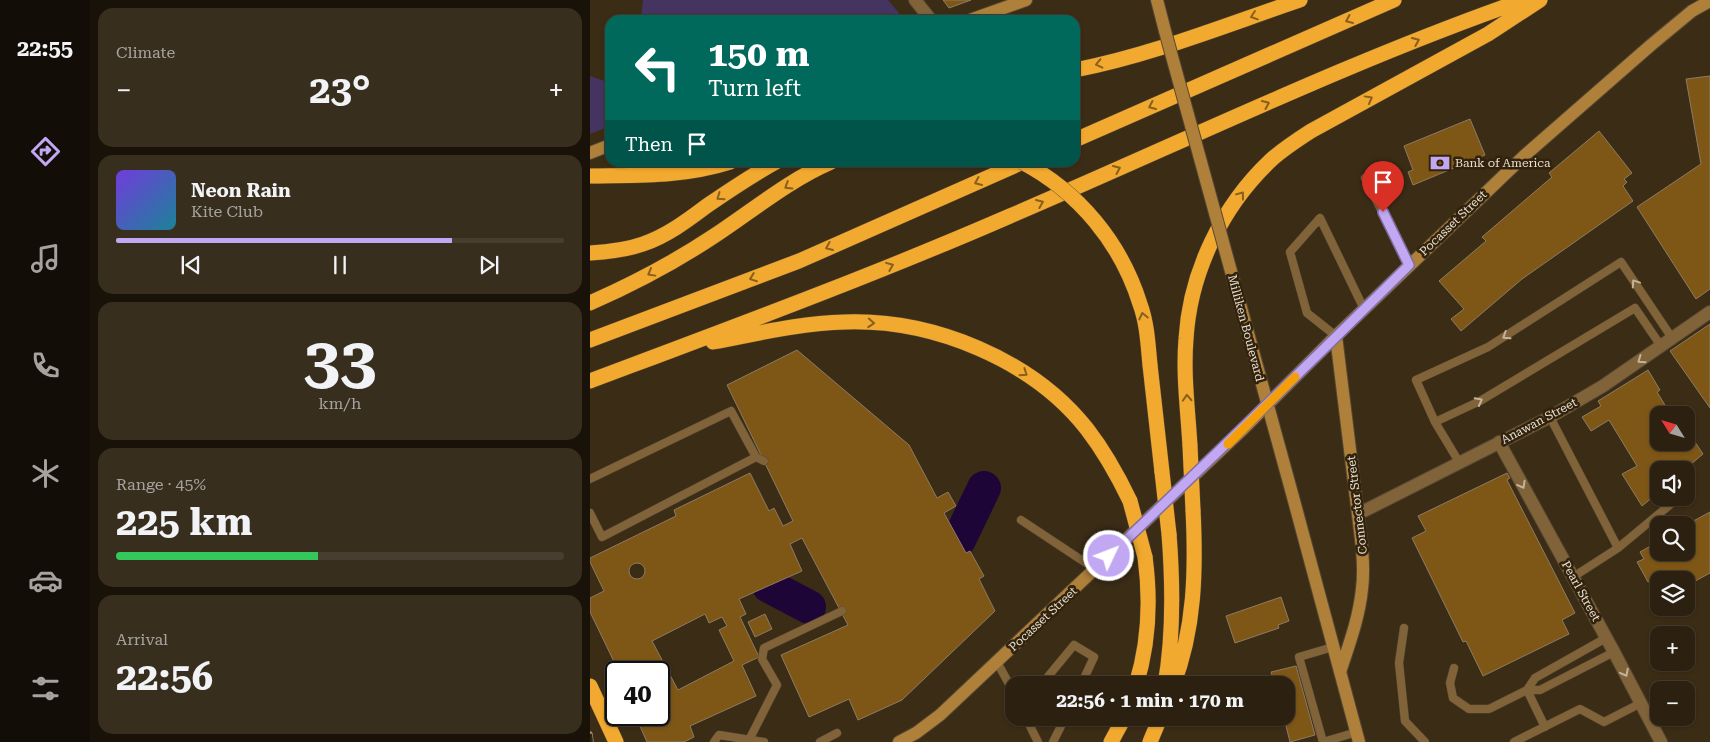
<!DOCTYPE html>
<html lang="en">
<head>
<meta charset="utf-8">
<style>
	:root { --surface:#2c2110; --page:#382e1e; --text:#f1f3f6; --muted:#a6a39f; --line:#483e30; --accent:#c2a7f2 }
	body { margin:0; font-family:"Roboto Serif",serif; background:var(--page); color:var(--text); height:100vh; display:flex; flex-direction:column; font-size:19px; white-space:nowrap }
	* { box-sizing:border-box; margin:0 }
	p { font-size:16px; color:var(--muted) }
	.icon { flex:none; width:28px; height:28px; fill:none; stroke:currentColor; stroke-width:2; stroke-linecap:round; stroke-linejoin:round }
	.map { position:relative; flex:1; overflow:hidden }
	.side { display:flex; flex-direction:column; gap:8px; padding:8px; background:#181209; width:500px }
	.side>* { flex:none }
	.top-card { position:absolute; left:15px; top:15px; width:475px; height:152px; border-radius:15px; box-shadow:0 1px 4px #0004,0 0 0 1px var(--line); background:#00695c; color:#fff; overflow:hidden }
	.needle { width:32px; rotate:307deg }
	.tools { position:absolute; left:1060px; top:406px; display:grid; gap:10px }
	.tools a { display:grid; place-items:center; width:45px; height:45px; border-radius:10px; background:var(--surface); box-shadow:0 1px 4px #0004,0 0 0 1px var(--line); font-size:25px }
	.speed { position:absolute; left:15px; top:661px; display:flex; gap:10px; font-size:25px; font-weight:700; text-align:center }
	.speed>* { display:grid; place-content:center; width:65px; height:65px; border-radius:50%; background:var(--surface); box-shadow:0 1px 4px #0004,0 0 0 1px var(--line); line-height:1 }
	.speed .limit { border:2px solid #111; border-radius:8px; background:#fff; color:#111 }
	.pin { position:absolute; display:grid; place-items:center; width:42px; height:42px; color:#fff; margin:-51px -21px; border-radius:50% 50% 50% 0; rotate:-45deg; box-shadow:0 0 5px #0007 }
	.pin .icon { rotate:45deg }
	.me { position:absolute; width:55px; margin:-28px; rotate:47deg; stroke-linejoin:round; filter:drop-shadow(0 0 4px #0008) }
	.turn { display:flex; align-items:center; gap:18px; height:105px; padding:0 20px; font-size:22px }
	.turn .icon { width:65px; height:65px; stroke-width:2.5 }
	.turn b { display:block; font-size:35px; line-height:42px }
	.then { display:flex; align-items:center; height:48px; padding:0 20px; background:#0003; gap:10px; font-size:19px }
	.big { font-size:38px; font-weight:700; line-height:1.1 }
	.side .card { flex:1; display:flex; flex-direction:column; justify-content:center; gap:8px; min-width:0; padding:0 18px; border-radius:15px; background:var(--page) }
	.side .dial { align-items:center; gap:0 }
	.dial b { font-size:65px; line-height:1 }
	.song { display:flex; align-items:center; gap:15px }
	.cover { width:60px; height:60px; border-radius:8px; background:linear-gradient(135deg,hsl(260 70% 55%),hsl(190 70% 35%)) }
	.played { height:5px; border-radius:2px; background:linear-gradient(90deg,var(--accent) 75%,var(--line) 75%) }
	.keys { display:flex; justify-content:space-around; direction:ltr }
	.heat { display:flex; justify-content:space-between; align-items:center; font-size:28px; direction:ltr }
	.charge { height:8px; border-radius:4px; background:linear-gradient(90deg,#34c759 45%,var(--line) 0) }
	.trip { position:absolute; left:415px; top:676px; width:290px; height:50px; border-radius:15px; background:var(--surface); box-shadow:0 1px 4px #0004,0 0 0 1px var(--line); font-weight:700; line-height:50px; text-align:center }
	main { display:flex; flex:1; min-height:0 }
	.dock { display:flex; flex-direction:column; width:90px; justify-content:space-around; align-items:center; background:#120d06; color:var(--muted) }
	.dock .icon { width:35px; height:35px }
	.dock .on { color:var(--accent) }
	.dock b { font-size:22px; color:var(--text) }
	.map>svg:first-child { display:block }
	.green { fill:#453460 }
	.lines { fill:none; stroke-linecap:round; stroke-linejoin:round }
	.river { stroke:#1e0538; stroke-width:34 }
	.building { fill:#7e5717; stroke:#8d7b63; fill-rule:evenodd }
	.lane-casing { stroke:#574834; stroke-width:9 }
	.street-casing { stroke:#574834; stroke-width:14 }
	.secondary-casing { stroke:#574834; stroke-width:14 }
	.highway-casing { stroke:#574834; stroke-width:16 }
	.lane { stroke:#81633a; stroke-width:8 }
	.street { stroke:#81633a; stroke-width:12 }
	.secondary { stroke:#ae803a; stroke-width:12 }
	.highway { stroke:#f2a92f; stroke-width:15 }
	.rail-casing { stroke:#998d7b; stroke-width:5.5 }
	.rail { stroke:#31220c; stroke-width:4; stroke-dasharray:11; stroke-linecap:butt }
	.secondary-bridge-casing { stroke:#574834; stroke-width:14; stroke-linecap:butt }
	.highway-bridge-casing { stroke:#574834; stroke-width:16; stroke-linecap:butt }
	.secondary-bridge { stroke:#ae803a; stroke-width:12 }
	.highway-bridge { stroke:#f2a92f; stroke-width:15 }
	.oneway { stroke:#885f1c }
	.oneway2 { stroke:#c4b39c }
	.route-casing { stroke:#7e6d9d; stroke-width:12 }
	.route { stroke:#c2a7f2; stroke-width:9 }
	.slow { stroke:#f59e0b; stroke-width:9 }
	.labels { text-anchor:middle; dominant-baseline:central; stroke-width:5; stroke-linejoin:round; paint-order:stroke }
	.poi-label { font-size:12px; fill:#e8ded1; stroke:#31220c; text-anchor:start }
	.street-label { font-size:12px; fill:#e8ded1; stroke:#31220c }
</style>
</head>
<body>
<main>
<nav class="dock">
<b>22:55</b>
<svg class="icon on" aria-label="directions" viewBox="0 0 24 24"><path d="M12 3l9 9-9 9-9-9zM9 14v-3h6M13 9l2 2-2 2"/></svg>
<svg class="icon" aria-label="music" viewBox="0 0 24 24"><path d="M9 18V5l10-2v13"/><circle cx="6" cy="18" r="3"/><circle cx="16" cy="16" r="3"/></svg>
<svg class="icon" aria-label="phone" viewBox="0 0 24 24"><path d="M5 4h4l2 5-3 2q2 4 5 5l2-3 5 2v4C11 20 4 13 5 4z"/></svg>
<svg class="icon" aria-label="climate" viewBox="0 0 24 24"><path d="M12 3v18M4 7l16 10M4 17L20 7"/></svg>
<svg class="icon" aria-label="car" viewBox="0 0 24 24"><path d="M5 17H2v-5l4-1 3-4h7l3 4 3 1v5h-3M9 17h6M6 11h13"/><circle cx="7" cy="17" r="2"/><circle cx="17" cy="17" r="2"/></svg>
<svg class="icon" aria-label="filters" viewBox="0 0 24 24"><path d="M4 7h16M4 17h16"/><circle cx="9" cy="7" r="2"/><circle cx="15" cy="17" r="2"/></svg>
</nav>
<section class="side">
<div class="card"><p>Climate</p>
<div class="heat"><a>−</a><b class="big">23°</b><a>+</a></div>
</div>
<div class="card">
<div class="song"><i class="cover"></i><div><b>Neon Rain</b><p>Kite Club</p></div></div>
<div class="played"></div>
<div class="keys"><svg class="icon" aria-label="previous" viewBox="0 0 24 24"><path d="M18 5L8 12l10 7zM5 5v14"/></svg><svg class="icon" aria-label="pause" viewBox="0 0 24 24"><path d="M8 5v14M16 5v14"/></svg><svg class="icon" aria-label="next" viewBox="0 0 24 24"><path d="M6 5l10 7-10 7zM19 5v14"/></svg></div>
</div>
<div class="card dial"><b>33</b><p>km/h</p></div>
<div class="card"><p>Range · 45%</p><b class="big">225 km</b><div class="charge"></div></div>
<div class="card"><p>Arrival</p><b class="big">22:56</b></div>
</section>
<div class="map">
<svg width="1120" height="742" viewBox="0 0 1120 742">
	<rect width="100%" height="100%" fill="#3b2c16"/>
	<!-- green -->
	<path class="green" d="M53,0H298L309,13L306,20H51Z
		M0,76L20,83V126L0,134Z"/>
	<g class="lines">
		<!-- river -->
		<path class="river" d="M369,540L394,488
			M179,586L219,607"/>
	</g>
	<!-- building -->
	<path class="building" d="M353,0H381L359,8Z
		M1120,76V289L1106,299L1047,207L1111,164L1096,79Z
		M880,119L895,155L823,185L818,172L823,170L814,146Z
		M1009,131L1042,173L1034,179L1037,182L1033,186L1043,201L932,279L871,331L861,319L874,309L849,281L896,241L892,237L962,177L959,173Z
		M1120,324V408L1080,351Z
		M207,350L319,445L347,498L358,492L366,506L354,513L376,553L380,551L394,576L389,579L405,611L312,700L268,720L259,699L219,717L191,655L258,625L212,538L200,544L212,571L149,599L156,614L150,617L169,657L152,665L166,696L100,726L104,737L94,742H57L45,715H69V672H29L0,612V598L14,591L0,562V558L86,516L84,510L160,473L179,511L184,508L193,526L203,521L137,385ZM115,614L119,623L132,617L137,626L129,630L144,661L88,690L62,641Z
		M1058,370L1070,390L1067,392L1081,415H1069V442H1096V441L1097,443L1103,439L1113,454L1094,470H1069V492L1052,506L1032,474L1047,466L1019,420L1001,431L992,417L1011,406L1008,401Z
		M917,473L920,478L917,480L985,613L972,620L979,634L893,676L876,641L873,642L822,538L836,531L828,516Z
		M1120,512V573L1096,586V580H1069V585L1065,578L1058,582L1047,562L1054,559L1050,552L1069,541V552H1096V525Z
		M39 571a8 8 0 1 1 16 0a8 8 0 1 1-16 0Z
		M691,597L699,621L688,625L689,628L645,643L636,616Z
		M175,614L182,629L165,637L158,622Z
		M706,666L725,735L700,742L694,718H696V685H685L681,672Z"/>
	<g class="lines">
		<defs>
			<path id="lane" d="M775,178L819,265
				M746,336L717,313L700,252L730,218L774,309
				M960,417L1028,548L983,577
				M845,422L890,401L1045,308L1071,346
				M869,462L845,422L826,380L898,347L1031,262L1082,338
				M0,479L141,411L166,457L174,461
				M0,513L12,537L166,457
				M431,520L505,569
				M1028,548L1088,498
				M814,628L809,663L815,721L835,742
				M743,647L709,657L733,742L767,732
				M407,662L424,693
				M864,668L860,683L863,698L879,709H899L937,690H950L1024,652
				M451,685L484,645L504,657L491,685
				M937,690L945,678L1016,638
				M937,690L955,727
				M436,718L448,742
				M124,742L129,735L174,742
				M158,742L187,685L172,659L174,648L252,611
				M230,742L247,733
				M463,742L475,718
				M924,742L990,709L1014,722L1051,703"/>
			<path id="street" d="M325,0L341,20
				M909,442L1024,652L1071,742
				M768,514L960,417L1013,386L1120,312"/>
			<path id="secondary" d="M567,0L575,31
				M380,20L436,0
				M0,153L20,145
				M746,336L771,539C773,556 774,573 772,589C769,618 759,645 750,672
				M703,497L769,742
				M309,742L326,733L350,715L651,431L746,336L934,156L1061,45L1102,11L1120,1"/>
			<path id="highway" d="M485,70C562,55 636,25 710,0
				M485,140L804,0
				M0,176C49,175 92,177 140,162
				M0,253C17,252 36,250 53,244C77,236 98,220 118,205C140,190 162,175 186,162
				M0,303C43,284 85,262 124,236C162,211 199,180 241,162
				M0,340L209,261L433,162
				M123,342C166,334 210,323 255,322C342,319 442,359 497,429C514,451 528,476 540,501
				M560,365L572,472
				M0,381C141,328 282,276 420,216C591,143 759,61 934,0
				M600,446C598,411 593,375 596,339C600,272 632,206 681,160C693,149 707,140 721,131L898,34L950,0
				M546,685C559,643 561,601 555,557
				M575,685C584,635 583,585 579,534
				M583,685C605,629 606,570 603,510
				M0,686L26,742
				M521,742L534,718
				M560,742L570,718"/>
		</defs>
		<!-- lane casing -->
		<use href="#lane" class="lane-casing"/>
		<!-- street casing -->
		<use href="#street" class="street-casing"/>
		<!-- secondary casing -->
		<use href="#secondary" class="secondary-casing"/>
		<!-- highway casing -->
		<use href="#highway" class="highway-casing"/>
		<!-- lane -->
		<use href="#lane" class="lane"/>
		<!-- street -->
		<use href="#street" class="street"/>
		<!-- secondary -->
		<use href="#secondary" class="secondary"/>
		<!-- highway -->
		<use href="#highway" class="highway"/>
		<defs>
			<path id="rail" d="M0,734L1,742"/>
		</defs>
		<!-- rail casing -->
		<use href="#rail" class="rail-casing"/>
		<!-- rail -->
		<use href="#rail" class="rail"/>
		<defs>
			<path id="secondary-bridge" d="M575,31L703,497"/>
			<path id="highway-bridge" d="M432,162C489,192 531,243 550,304C557,323 558,344 560,365
				M600,446L603,510
				M572,472L579,534
				M540,501L555,557"/>
		</defs>
		<!-- secondary-bridge casing -->
		<use href="#secondary-bridge" class="secondary-bridge-casing"/>
		<!-- highway-bridge casing -->
		<use href="#highway-bridge" class="highway-bridge-casing"/>
		<!-- secondary-bridge -->
		<use href="#secondary-bridge" class="secondary-bridge"/>
		<!-- highway-bridge -->
		<use href="#highway-bridge" class="highway-bridge"/>
	</g>
	<!-- one-way arrows -->
	<defs><path id="oneway-chevron" d="M-2-3.5L2.5 0L-2 3.5" fill="none" stroke-width="1.6" stroke-linecap="round" stroke-linejoin="round" transform="scale(1.25)"/></defs>
	<g class="oneway">
		<use href="#oneway-chevron" transform="translate(664 16) rotate(161)"/>
		<use href="#oneway-chevron" transform="translate(759 20) rotate(156)"/>
		<use href="#oneway-chevron" transform="translate(826 41) rotate(-23)"/>
		<use href="#oneway-chevron" transform="translate(509 64) rotate(167)"/>
		<use href="#oneway-chevron" transform="translate(779 99) rotate(-29)"/>
		<use href="#oneway-chevron" transform="translate(676 104) rotate(-24)"/>
		<use href="#oneway-chevron" transform="translate(562 106) rotate(156)"/>
		<use href="#oneway-chevron" transform="translate(527 169) rotate(-24)"/>
		<use href="#oneway-chevron" transform="translate(388 182) rotate(156)"/>
		<use href="#oneway-chevron" transform="translate(198 186) rotate(148)"/>
		<use href="#oneway-chevron" transform="translate(651 195) rotate(-53)"/>
		<use href="#oneway-chevron" transform="translate(130 197) rotate(145)"/>
		<use href="#oneway-chevron" transform="translate(450 203) rotate(-23)"/>
		<use href="#oneway-chevron" transform="translate(239 247) rotate(157)"/>
		<use href="#oneway-chevron" transform="translate(300 266) rotate(-22)"/>
		<use href="#oneway-chevron" transform="translate(61 273) rotate(151)"/>
		<use href="#oneway-chevron" transform="translate(163 278) rotate(159)"/>
		<use href="#oneway-chevron" transform="translate(553 316) rotate(-103)"/>
		<use href="#oneway-chevron" transform="translate(281 323) rotate(4)"/>
		<use href="#oneway-chevron" transform="translate(434 373) rotate(34)"/>
		<use href="#oneway-chevron" transform="translate(597 398) rotate(-93)"/>
	</g>
	<g class="oneway2">
		<use href="#oneway-chevron" transform="translate(1045 283) rotate(-124)"/>
		<use href="#oneway-chevron" transform="translate(916 336) rotate(147)"/>
		<use href="#oneway-chevron" transform="translate(1051 360) rotate(145)"/>
		<use href="#oneway-chevron" transform="translate(889 401) rotate(-28)"/>
		<use href="#oneway-chevron" transform="translate(932 485) rotate(61)"/>
		<use href="#oneway-chevron" transform="translate(1035 673) rotate(62)"/>
	</g>
	<g class="lines">
		<defs>
			<path id="route" d="M519,556C620,460 720,363 819,265L793,212"/>
		</defs>
		<!-- route casing -->
		<use href="#route" class="route-casing"/>
		<!-- route -->
		<use href="#route" class="route"/>
		<!-- slow -->
		<path class="slow" d="M638,444L705,377"/>
	</g>
	<!-- icons -->
	<defs>
		<symbol id="bank-bare" viewBox="-9 -9 18 18"><path d="M-6-4H6V4H-6ZM0-2.3a2.3 2.3 0 1 0 0 4.6a2.3 2.3 0 1 0 0-4.6Z" fill="#c2a7f2" stroke="#31220c" stroke-width="2.5" paint-order="stroke"/></symbol>
	</defs>
	<g fill-rule="evenodd">
		<use href="#bank-bare" x="836" y="149" width="28" height="28"/>
	</g>
	<g class="labels">
		<!-- poi labels -->
		<g class="poi-label">
			<text x="865" y="163">Bank of America</text>
		</g>
		<!-- street labels -->
		<g class="street-label">
			<text transform="translate(863 223) rotate(-44)">Pocasset Street</text>
			<text transform="translate(656 328) rotate(75)">Milliken Boulevard</text>
			<text transform="translate(949 421) rotate(-28)">Anawan Street</text>
			<text transform="translate(767 505) rotate(-97)">Connector Street</text>
			<text transform="translate(991 591) rotate(61)">Pearl Street</text>
			<text transform="translate(453 619) rotate(-43)">Pocasset Street</text>
		</g>
	</g>
</svg>
<div class="tools">
<a><svg class="needle" viewBox="-14 -14 28 28"><path d="M0-13l5 13h-10z" fill="#e53935"/><path d="M0 13l5-13h-10z" fill="#a6a39f"/></svg></a>
<a><svg class="icon" aria-label="sound" viewBox="0 0 24 24"><path d="M4 9h4l5-4v14l-5-4H4zM17 9q2 3 0 6"/></svg></a>
<a><svg class="icon" aria-label="search" viewBox="0 0 24 24"><circle cx="10" cy="10" r="6"/><path d="M15 15l6 6"/></svg></a>
<a><svg class="icon" aria-label="layers" viewBox="0 0 24 24"><path d="M12 4l9 5-9 5-9-5zM3 14l9 5 9-5"/></svg></a>
<a>+</a>
<a>−</a>
</div>
<div class="speed"><div class="limit">40</div></div>
<div class="pin" style="left:793px;top:212px;background:#d93025"><svg class="icon" aria-label="arrive" viewBox="0 0 24 24"><path d="M6 21V4h12l-3 4 3 4H6"/></svg></div>
<svg class="me" style="left:519px;top:556px" viewBox="-20 -20 40 40"><circle r="17" fill="#c2a7f2" stroke="#fff" stroke-width="3"/><path d="M0-11L8 9 0 5-8 9z" fill="#fff"/></svg>
<div class="trip">22:56 · 1 min · 170 m</div>
<div class="top-card">
<div class="turn"><svg class="icon" aria-label="left" viewBox="0 0 24 24"><path d="M17 20v-9H6M10 6l-5 5 5 5"/></svg><div><b>150 m</b>Turn left</div></div>
<div class="then">Then<svg class="icon" aria-label="arrive" viewBox="0 0 24 24"><path d="M6 21V4h12l-3 4 3 4H6"/></svg></div>
</div>
</div>
</main>
</body>
</html>
